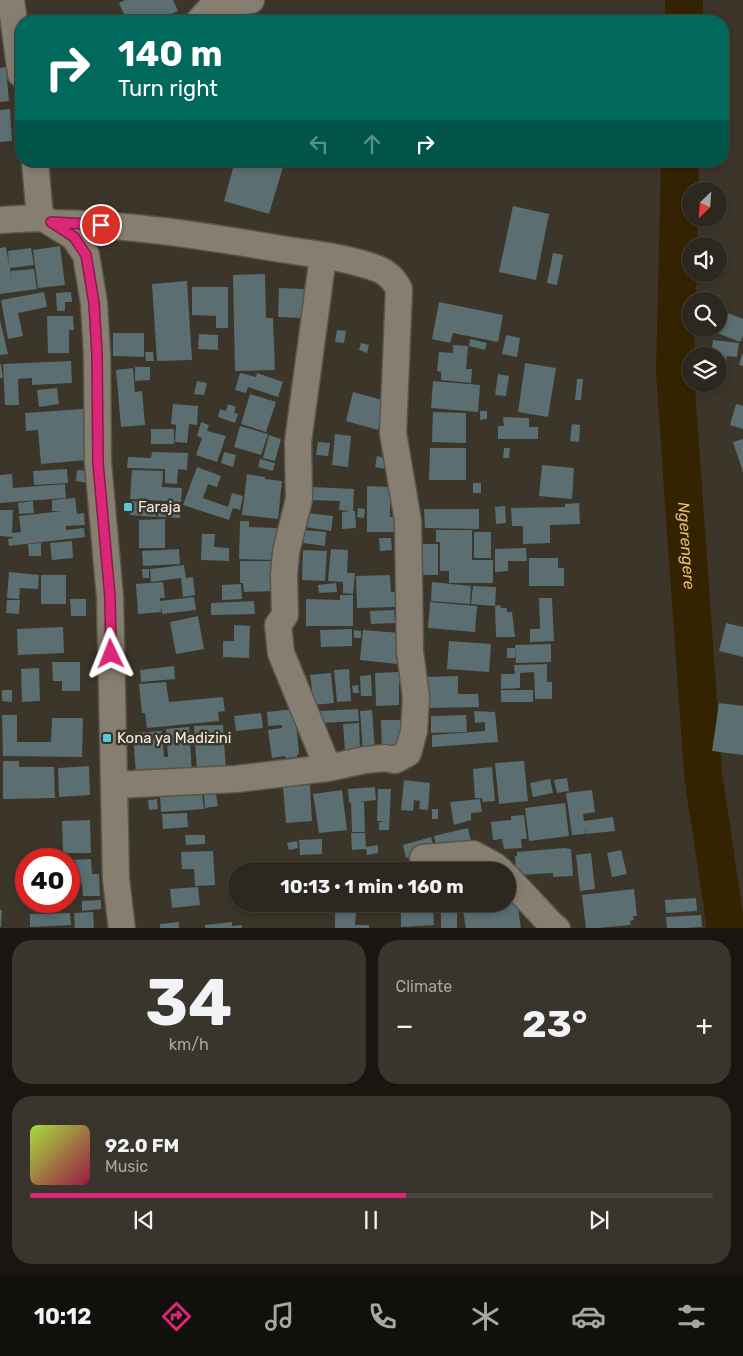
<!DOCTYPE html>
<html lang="en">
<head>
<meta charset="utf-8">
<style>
	:root { --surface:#2d281f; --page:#39342c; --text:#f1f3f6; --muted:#a7a6a4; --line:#48443d; --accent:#db2777 }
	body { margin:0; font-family:Rubik,sans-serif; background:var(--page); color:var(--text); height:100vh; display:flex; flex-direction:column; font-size:19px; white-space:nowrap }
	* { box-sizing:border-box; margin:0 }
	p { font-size:16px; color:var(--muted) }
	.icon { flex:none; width:28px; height:28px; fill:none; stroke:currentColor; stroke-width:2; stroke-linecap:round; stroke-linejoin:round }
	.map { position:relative; height:928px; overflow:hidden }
	.drawer { display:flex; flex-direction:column; gap:12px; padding:12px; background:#191611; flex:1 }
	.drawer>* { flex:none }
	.top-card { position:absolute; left:15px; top:15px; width:714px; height:152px; border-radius:20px; box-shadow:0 2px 8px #0003,0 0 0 1px var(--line); background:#00695c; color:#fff; overflow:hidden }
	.needle { width:32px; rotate:205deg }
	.controls { position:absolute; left:682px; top:182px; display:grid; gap:10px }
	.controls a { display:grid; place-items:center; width:45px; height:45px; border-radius:50%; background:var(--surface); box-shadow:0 2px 8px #0003,0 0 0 1px var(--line); font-size:25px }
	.speed { position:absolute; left:15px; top:848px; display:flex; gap:10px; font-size:25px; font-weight:700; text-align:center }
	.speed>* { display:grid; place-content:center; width:65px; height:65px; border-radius:50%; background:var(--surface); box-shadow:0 2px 8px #0003,0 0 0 1px var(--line); line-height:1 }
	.speed .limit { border:8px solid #d22; background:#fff; color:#111 }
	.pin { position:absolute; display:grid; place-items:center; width:42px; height:42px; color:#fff; margin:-21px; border:2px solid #fff; border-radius:50%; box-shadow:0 1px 5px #0007 }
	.me { position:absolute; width:55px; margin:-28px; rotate:358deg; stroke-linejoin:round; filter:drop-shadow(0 0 4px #0008) }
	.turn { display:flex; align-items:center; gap:18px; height:105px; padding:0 20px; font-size:22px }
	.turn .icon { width:65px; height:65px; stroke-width:2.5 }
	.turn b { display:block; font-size:35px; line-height:42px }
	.lanes { display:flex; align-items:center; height:48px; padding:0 20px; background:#0003; justify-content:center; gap:25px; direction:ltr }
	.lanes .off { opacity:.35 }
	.big { font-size:38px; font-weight:700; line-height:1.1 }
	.drawer .card { flex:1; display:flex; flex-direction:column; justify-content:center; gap:8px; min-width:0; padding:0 18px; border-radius:20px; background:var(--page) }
	.drawer .dial { align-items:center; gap:0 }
	.dial b { font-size:65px; line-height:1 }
	.song { display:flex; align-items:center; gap:15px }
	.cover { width:60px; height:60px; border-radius:8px; background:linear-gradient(135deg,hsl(80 70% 55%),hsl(340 70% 35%)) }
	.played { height:5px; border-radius:2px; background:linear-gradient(90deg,var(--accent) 55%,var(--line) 55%) }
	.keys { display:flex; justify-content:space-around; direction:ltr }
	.heat { display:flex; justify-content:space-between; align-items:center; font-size:28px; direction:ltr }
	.drawer .tiles { flex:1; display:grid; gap:12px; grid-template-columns:1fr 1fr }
	.card:last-child { grid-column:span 2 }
	.trip { position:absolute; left:228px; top:862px; width:288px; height:50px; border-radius:25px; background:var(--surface); box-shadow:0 2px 8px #0003,0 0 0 1px var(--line); font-weight:700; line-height:50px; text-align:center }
	.tab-bar { display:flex; height:80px; justify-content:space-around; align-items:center; background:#12100c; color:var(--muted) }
	.tab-bar .icon { width:35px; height:35px }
	.tab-bar .current { color:var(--accent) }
	.tab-bar b { font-size:22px; color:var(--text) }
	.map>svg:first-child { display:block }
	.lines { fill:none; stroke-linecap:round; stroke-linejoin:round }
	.river { stroke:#342300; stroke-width:38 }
	.building { fill:#5b6e71 }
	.minor-casing { stroke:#595449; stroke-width:29 }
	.minor { stroke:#867e70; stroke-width:26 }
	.route-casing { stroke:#8e194d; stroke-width:12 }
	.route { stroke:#db2777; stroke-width:9 }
	.poi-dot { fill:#53cbdb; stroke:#3c3529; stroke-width:2 }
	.labels { text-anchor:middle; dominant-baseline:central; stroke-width:5; stroke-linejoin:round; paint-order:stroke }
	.poi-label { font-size:15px; fill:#f3efe7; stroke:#3c3529; text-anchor:start }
	.water-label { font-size:16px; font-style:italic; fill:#e3bc71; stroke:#3c3529 }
</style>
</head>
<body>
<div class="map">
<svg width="743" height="929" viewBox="0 0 743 929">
	<rect width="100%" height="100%" fill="#3c3529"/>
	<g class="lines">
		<!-- river -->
		<g class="river">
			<path d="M684,21V0"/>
			<path id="s1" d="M680,161L675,373L703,774L726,929"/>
		</g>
	</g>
	<!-- building -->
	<path class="building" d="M125,0H173L178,11L155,21H127L119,3Z
		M6,67L9,101L0,102V68Z
		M10,109L12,141L0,142V110Z
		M235,161H262L283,167L269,214L224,201Z
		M513,206L549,214L536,280L499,272Z
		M60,246L65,285L38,288L33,250Z
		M6,247L9,265L8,251L31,248L34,265L10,268L12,280L11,271L34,269L37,289L0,294V248Z
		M553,253L563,255L557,285L547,283Z
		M265,274L266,318H273L275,370L235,371L233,275Z
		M187,281L192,360L157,361L152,284Z
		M192,287H228V328H216V316L192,315Z
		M279,288L304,289L303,318L278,317Z
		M44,292L47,307L18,313L23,336L8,339L1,300Z
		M71,292L72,302H65V311H57L56,293Z
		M439,302L503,315L498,342L453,333L450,343L432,339Z
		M725,312L743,319V336L740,342L717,333Z
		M47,316H73L74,330H69V353H48Z
		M0,320L8,354L0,355Z
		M337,330L346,331L344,343L335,342Z
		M113,333H144V357L113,356Z
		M199,334L218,335V350L198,349Z
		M506,335L520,338L517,357L502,354Z
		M470,339L487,343L485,350L469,346Z
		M713,340L739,343L737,357L727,356L725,368L719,367V356H711Z
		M361,343L369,345L367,353L359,350Z
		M453,345L468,346L466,369H472L471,383L441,380V372L437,371L439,352L453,353Z
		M145,352H153L154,361H146Z
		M742,354H743V366L739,365Z
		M71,361L72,383L32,385V378L18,379L19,405H5L3,364Z
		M525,363L556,368L548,417L518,412Z
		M0,364H1L3,378H0Z
		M135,367H150V380L135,381Z
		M133,368L135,392L142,391L145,425L121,427L116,370Z
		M240,373L256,377L257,373L283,382L278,397L248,387L246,393L235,390Z
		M498,374L509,376L506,396L495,395Z
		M577,379H583L581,400H575Z
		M197,381L207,383L204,395L194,394Z
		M433,381L480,385L478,412L431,408Z
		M57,388L59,404L39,407L37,390Z
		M353,392L386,401L378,430L346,421Z
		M250,394L276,402L266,432L241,424Z
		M173,404L198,406L197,425L189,424L187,443L175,442L176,425L171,424Z
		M228,404L236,407L234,413L238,414L235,423L218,417L220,409L226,411Z
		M736,404L743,406V429L730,425Z
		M83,409L87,460L41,464L38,430L26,431L25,413Z
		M480,411H487V419L480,420Z
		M433,412L466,413V443L432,442Z
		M503,417L529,418V427H538V439H498V426H504Z
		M201,422L209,425L207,431L226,436L217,462L196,455L202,438L197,436Z
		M572,424L580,425L579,442L570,441Z
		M240,426L268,434L261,455L234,447Z
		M151,429H174V444H151Z
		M335,434L351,436L348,467L332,465Z
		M269,435L281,439L275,461L263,458Z
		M743,439V472L733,442Z
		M318,442L330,443L328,456L316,455Z
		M430,448H466V480H429Z
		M504,448H510L509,458H503Z
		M152,452L188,453L187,470L178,469L177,484L165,483V469L127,468L128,457L151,458Z
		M224,452L236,455L233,467L221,463Z
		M377,456L386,458L385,469L375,467Z
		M260,459L275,463L273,471L258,467Z
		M542,465L574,468L572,499L539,496Z
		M197,467L221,476L217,487L208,484L203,498L228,507L232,493L243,496L240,510L233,508L229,520L183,505Z
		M67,469L68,483L34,485L33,471Z
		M77,470L88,471L87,483L76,481Z
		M132,470L163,471L162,487L182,488L181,502L130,499Z
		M12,474L13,488L65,484L66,498L0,503V475Z
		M247,474L265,477V479L282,481L278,519L242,515Z
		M473,483H481V493H473Z
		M367,486L390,487V517H397L396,532H367Z
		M312,487L354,489L353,511H355L356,528L342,529V512L350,511L339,510L340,501L312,500Z
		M75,498L77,514L84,513L85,525L66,526V530L84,528L85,537L9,546L8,539L13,538V537L0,536V510H13L12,533L21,532L19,516L62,511H52V500Z
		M33,501L34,513L19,514L18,503Z
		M131,501L157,503L156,517L130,515Z
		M158,502L180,503V518L158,517Z
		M579,503L580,524L550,525V543L523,544V526H512L511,508L565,507V504Z
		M505,506L506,523L496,524L495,507Z
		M358,508L365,509L364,518L357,517Z
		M424,509H479V529L425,528Z
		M307,513L333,516L331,531L305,527Z
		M165,519V548H139V520Z
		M240,521H249V527L277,528L276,560L239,559Z
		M304,530L326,532L325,546L303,543Z
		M436,530H472V560H493V583H449V571H440V542H436Z
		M474,532H491V558H474Z
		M202,534H215L214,547L229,548V561L201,560Z
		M379,538H391L392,550L380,551Z
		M72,541L73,558L52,560L50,543Z
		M41,543V556H29L28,544Z
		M411,544H438V575H411Z
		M526,548L527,561H508V571L495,572V549Z
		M179,549L180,564L143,566L142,551Z
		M331,549L348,550L347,573H355L353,594L343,593V582L328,581Z
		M303,550L327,551L325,581L302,580Z
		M529,558H558V568H564V586H529Z
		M240,561H275V591L244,592L243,583H240Z
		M184,565L186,578L193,577L195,595L183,597L181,578L151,582L150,569Z
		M142,569H149V578H143Z
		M9,572L39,575L38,589L20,588L19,599L7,598Z
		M41,575H66V604H41Z
		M390,575L391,592H395V607L357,608L356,576Z
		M163,582L165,598H160V601L194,597L196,610L162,614L161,604V612L138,614L136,584Z
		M432,582L471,586L470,604L431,601Z
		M336,583L337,592L319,593L318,585Z
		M241,584L242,599L222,600V585Z
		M473,586L496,587L495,606L471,604Z
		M340,595H353V626H306V599L340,600Z
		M539,598H552L554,641L530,642V629H540Z
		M70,599H86V616H71Z
		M7,600H20L19,614L6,613Z
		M254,601L255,614L211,615V603Z
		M430,602L477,606L475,632L428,628Z
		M500,605L501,608H507V612H512L515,637H496L495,606Z
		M394,610L395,623L371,624L370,611Z
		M198,616L204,649L176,654L170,622Z
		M726,623L743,627V657L719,651Z
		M234,625L250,626L249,658L223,657V641H234Z
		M63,627L64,653L18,655L17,629Z
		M352,629V646L321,647L320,630Z
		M354,630L361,631V638H354Z
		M363,630L400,633L397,664L360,660Z
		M449,641L491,644L489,672L447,669Z
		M551,644V662L516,663L515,645Z
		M507,648H515V658H507Z
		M52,662H80V691H62V681H53Z
		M547,664V682H552V699H535L534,672L520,673V688L501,689V674H515L514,665Z
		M174,666L175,679L141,682L140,670Z
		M39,668L40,701L22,702L21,669Z
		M349,669L351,701L337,702L334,670Z
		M399,672V705L376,706L375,673Z
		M331,673L334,703L314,705L310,675Z
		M371,675L372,696H361L360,676Z
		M458,676V694H478L479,707L426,708L425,677Z
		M166,682L169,702L223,697L225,711L218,712L219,721L147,728L145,713H142L139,684Z
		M358,685L359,693H353L352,686Z
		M2,690H12V702L2,701Z
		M501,690H533V702H501Z
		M719,703L743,706V755L712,751Z
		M295,709L299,754L297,755V757L285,758V756L272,758L268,730L282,728V725L268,726L267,712Z
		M358,709L359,721L321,723L320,711Z
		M372,710L375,750L363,751L360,711Z
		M474,711L495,712L498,742L432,747V735L485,731V722L475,723Z
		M261,713L263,728L236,731L234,716Z
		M2,715H17V742H51L52,718H83L82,757L3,756Z
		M466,715L467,732L431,733V716Z
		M381,720H400V754H382Z
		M359,723L360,750L345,751L343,724Z
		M223,725L226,770L197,772L194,726Z
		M189,727L192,772L136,775L133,733L162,731L164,757H168L166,729Z
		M3,761H19V767H54L55,798L3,799Z
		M524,761L528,801L499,804L495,763Z
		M89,766L90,795L59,797L58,768Z
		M492,767L495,801L483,802L482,798H475L473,769Z
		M567,778L569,791L557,793L554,780Z
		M550,779L553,793L533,797L530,783Z
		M404,780L430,783L428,810L419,809L420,801L414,800L413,811L401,810Z
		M310,785L312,821L286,823L283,787Z
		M375,787L376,800L358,802H364L365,832H352L351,802L349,803L348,789Z
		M378,789H391L389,830H379V822L387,821H377Z
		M342,790L347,830L319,833L313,794Z
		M592,790L595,812L583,814L584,821L613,817L615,831L586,834L585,829V834L572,835L566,793Z
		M202,793L204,809L161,812L160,796Z
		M216,794L218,806L205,808L204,795Z
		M157,799L158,809L149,810L148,800Z
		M480,799L482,812L471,813V820L454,825L450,802Z
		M565,803L569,836L529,841L525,808Z
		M432,809H438V819H432Z
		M187,813L188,827L163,829L162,814Z
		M524,815L527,839H521L522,848L504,849L502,839L493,840L491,822L511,820V816Z
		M90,820L91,853H63L62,821Z
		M468,828L471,841L437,849L434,836Z
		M351,833H365L366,847L378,845V853L367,855L366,849L352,850Z
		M185,835H205V844L186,845Z
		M431,837L435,851L406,858L403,845Z
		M322,839V854L300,855L299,840Z
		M297,841L298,848L289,850L287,843Z
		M564,848L571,849L573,876L553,877V873L519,875L516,874L515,856H517V852Z
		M621,850L627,874L612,877L607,853Z
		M213,851L215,885L195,886L194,869H182L181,852Z
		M591,853L595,889L580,891L576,855Z
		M91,859L92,874H99L100,896H83L82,883H72L71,860Z
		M372,864L373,871H331V867Z
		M458,866V871H428V869Z
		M198,887L200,905L172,908L170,889Z
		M634,889L637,916H633L634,920L630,921L631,925L586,929L582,895Z
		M516,894L521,929H466L462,904H506V895Z
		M696,898L697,911L666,913L665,900Z
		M101,900V909L82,911V901Z
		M442,904H458L459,909H442Z
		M420,908H433L434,925L401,927V913L420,912Z
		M0,910H2L1,927H0Z
		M441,911H457V929H441Z
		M93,912L94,929H75L74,913Z
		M70,913L71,925L30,927V914Z
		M335,913H356L355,925H369V929H335Z
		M701,915L702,927L667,929L666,917Z
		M179,922V929H160V924Z
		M232,922V926L242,925V929H205V925Z"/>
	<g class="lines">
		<defs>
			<path id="minor" d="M11,0L21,74
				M199,21L213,6L251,0
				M35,161L40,218
				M0,220L37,218L45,219L74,237L86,255L94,303L97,354L98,463L110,597L116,879L122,929
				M51,223C129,224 205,236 281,249C313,254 347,257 378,269C388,273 394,279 399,289L393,433L408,521L410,652L416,697L414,731L408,753L395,760L385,758L365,760L328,768L236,779L115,785
				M323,256L298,442L299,499L286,552L284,575L285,615L278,625L281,653L328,768
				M423,858L473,854L495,866L501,871
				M506,876L550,923L557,929"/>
		</defs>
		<!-- minor casing -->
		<use href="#minor" class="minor-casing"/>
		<!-- minor -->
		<use href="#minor" class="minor"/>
	</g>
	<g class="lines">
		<defs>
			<path id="route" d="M101,225L51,222L74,237L86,255L94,303L97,354L98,463L110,597L111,654"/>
		</defs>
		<!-- route casing -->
		<use href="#route" class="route-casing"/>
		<!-- route -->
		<use href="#route" class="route"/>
	</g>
	<!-- markers -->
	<g class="poi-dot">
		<rect x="123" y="502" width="10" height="10" rx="2.5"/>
		<rect x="102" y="733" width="10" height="10" rx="2.5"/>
	</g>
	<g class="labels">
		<!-- poi labels -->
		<g class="poi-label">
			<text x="138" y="507">Faraja</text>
			<text x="117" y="738">Kona ya Madizini</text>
		</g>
		<!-- water labels -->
		<g class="water-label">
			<text stroke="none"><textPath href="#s1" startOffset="385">Ngerengere</textPath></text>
		</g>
	</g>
</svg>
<div class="controls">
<a><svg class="needle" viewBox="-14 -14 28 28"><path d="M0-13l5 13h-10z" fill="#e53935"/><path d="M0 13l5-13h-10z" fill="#a7a6a4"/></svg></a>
<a><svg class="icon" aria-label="sound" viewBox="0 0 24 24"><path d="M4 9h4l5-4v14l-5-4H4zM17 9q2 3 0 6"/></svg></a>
<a><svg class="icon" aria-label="search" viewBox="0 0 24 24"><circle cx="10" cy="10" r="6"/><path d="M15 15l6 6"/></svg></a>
<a><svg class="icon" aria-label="layers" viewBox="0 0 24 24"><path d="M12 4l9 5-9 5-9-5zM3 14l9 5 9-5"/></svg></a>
</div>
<div class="speed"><div class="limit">40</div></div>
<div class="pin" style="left:101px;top:225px;background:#d93025"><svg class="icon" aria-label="arrive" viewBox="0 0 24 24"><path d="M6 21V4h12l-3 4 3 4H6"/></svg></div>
<svg class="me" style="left:111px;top:654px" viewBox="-20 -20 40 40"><path d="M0-17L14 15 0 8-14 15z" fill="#db2777" stroke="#fff" stroke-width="4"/></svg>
<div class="trip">10:13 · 1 min · 160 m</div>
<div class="top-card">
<div class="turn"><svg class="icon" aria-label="right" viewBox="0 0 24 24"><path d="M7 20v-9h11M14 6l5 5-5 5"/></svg><div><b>140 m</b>Turn right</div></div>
<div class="lanes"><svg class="icon off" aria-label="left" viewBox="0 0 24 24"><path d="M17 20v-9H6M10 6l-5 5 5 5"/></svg><svg class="icon off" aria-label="ahead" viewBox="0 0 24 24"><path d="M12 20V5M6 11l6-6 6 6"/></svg><svg class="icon" aria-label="right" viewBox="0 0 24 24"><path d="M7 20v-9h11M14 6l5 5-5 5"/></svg></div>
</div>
</div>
<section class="drawer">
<div class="tiles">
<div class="card dial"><b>34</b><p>km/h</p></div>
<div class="card"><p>Climate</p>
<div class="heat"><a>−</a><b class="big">23°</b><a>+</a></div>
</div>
<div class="card">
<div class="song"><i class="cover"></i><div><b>92.0 FM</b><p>Music</p></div></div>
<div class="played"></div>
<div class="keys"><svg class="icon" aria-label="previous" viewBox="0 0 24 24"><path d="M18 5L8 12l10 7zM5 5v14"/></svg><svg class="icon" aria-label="pause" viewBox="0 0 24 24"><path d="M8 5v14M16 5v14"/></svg><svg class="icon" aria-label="next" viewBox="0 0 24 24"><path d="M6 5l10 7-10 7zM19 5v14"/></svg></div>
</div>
</div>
</section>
<nav class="tab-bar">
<b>10:12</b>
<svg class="icon current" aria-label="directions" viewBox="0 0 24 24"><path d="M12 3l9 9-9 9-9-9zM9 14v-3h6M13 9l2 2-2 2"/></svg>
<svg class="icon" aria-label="music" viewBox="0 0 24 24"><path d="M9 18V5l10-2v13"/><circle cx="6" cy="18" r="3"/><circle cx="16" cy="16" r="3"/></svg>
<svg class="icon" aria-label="phone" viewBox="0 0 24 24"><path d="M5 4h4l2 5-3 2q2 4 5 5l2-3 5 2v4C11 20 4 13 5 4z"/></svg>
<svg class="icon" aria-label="climate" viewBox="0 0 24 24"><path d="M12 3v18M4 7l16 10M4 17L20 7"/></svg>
<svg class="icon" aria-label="car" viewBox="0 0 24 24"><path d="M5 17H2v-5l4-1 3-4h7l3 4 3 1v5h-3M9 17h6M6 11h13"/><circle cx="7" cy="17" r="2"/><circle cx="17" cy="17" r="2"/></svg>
<svg class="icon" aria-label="filters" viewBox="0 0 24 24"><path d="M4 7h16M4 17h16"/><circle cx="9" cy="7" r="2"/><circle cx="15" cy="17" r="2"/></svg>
</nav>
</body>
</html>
